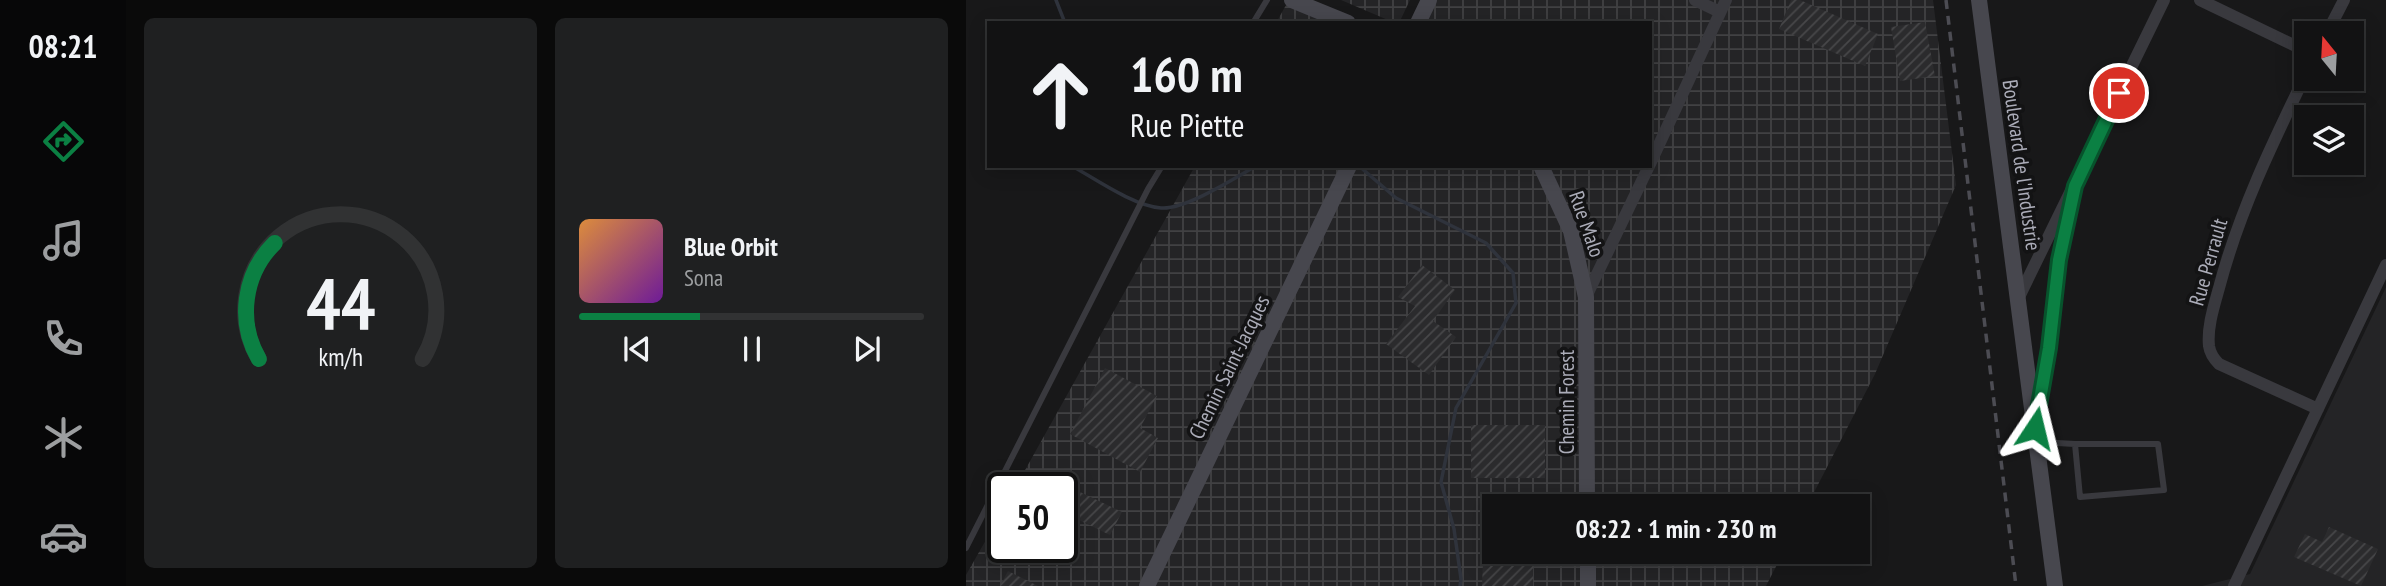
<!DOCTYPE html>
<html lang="en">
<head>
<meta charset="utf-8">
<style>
	:root { --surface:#121213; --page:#1f2021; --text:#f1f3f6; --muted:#9c9ea0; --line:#313233; --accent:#0b8043 }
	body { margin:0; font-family:"PT Sans Narrow",sans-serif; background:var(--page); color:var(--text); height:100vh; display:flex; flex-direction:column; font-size:26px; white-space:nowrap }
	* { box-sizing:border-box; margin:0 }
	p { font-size:23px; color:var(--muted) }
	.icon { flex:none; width:38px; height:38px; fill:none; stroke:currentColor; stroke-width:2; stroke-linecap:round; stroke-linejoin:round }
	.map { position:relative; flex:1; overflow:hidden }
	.sheet { display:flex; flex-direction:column; gap:18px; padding:18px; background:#0a0a0a; width:840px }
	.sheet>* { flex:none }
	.hud { position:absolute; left:21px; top:21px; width:665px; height:147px; border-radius:0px; box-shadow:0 4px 18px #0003,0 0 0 2px var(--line); background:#121213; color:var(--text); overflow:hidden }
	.needle { width:46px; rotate:342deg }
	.tools { position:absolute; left:1328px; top:21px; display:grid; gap:14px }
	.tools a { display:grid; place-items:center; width:70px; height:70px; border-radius:0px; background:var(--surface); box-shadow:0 4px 18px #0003,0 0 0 2px var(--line); font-size:35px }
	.speed { position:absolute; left:21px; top:472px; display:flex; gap:14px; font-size:35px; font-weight:700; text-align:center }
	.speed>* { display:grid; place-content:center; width:91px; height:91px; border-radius:50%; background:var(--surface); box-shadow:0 4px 18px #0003,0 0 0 2px var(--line); line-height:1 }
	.speed .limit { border:4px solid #111; border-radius:10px; background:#fff; color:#111 }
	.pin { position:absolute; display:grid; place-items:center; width:60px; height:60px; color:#fff; margin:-30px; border:4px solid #fff; border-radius:50%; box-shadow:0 2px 7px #0007 }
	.me { position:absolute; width:77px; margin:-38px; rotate:10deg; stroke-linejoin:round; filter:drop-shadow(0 0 5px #0008) }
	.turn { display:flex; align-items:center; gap:24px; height:147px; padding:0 28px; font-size:32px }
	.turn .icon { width:91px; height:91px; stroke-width:2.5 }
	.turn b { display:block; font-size:49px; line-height:60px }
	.sheet .widget { flex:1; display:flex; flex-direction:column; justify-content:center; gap:10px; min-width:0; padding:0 24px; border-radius:10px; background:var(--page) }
	.sheet .dial { align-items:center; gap:0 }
	.dial svg { height:182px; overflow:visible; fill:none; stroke:var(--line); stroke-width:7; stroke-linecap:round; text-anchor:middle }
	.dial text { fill:var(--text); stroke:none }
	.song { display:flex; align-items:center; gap:21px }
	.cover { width:84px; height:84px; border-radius:10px; background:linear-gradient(135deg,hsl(30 70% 55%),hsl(280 70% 35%)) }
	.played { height:7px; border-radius:4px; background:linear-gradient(90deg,var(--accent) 35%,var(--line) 35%) }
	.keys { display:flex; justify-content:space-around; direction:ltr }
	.sheet .tiles { flex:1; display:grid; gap:18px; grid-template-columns:repeat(2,1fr) }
	.trip { position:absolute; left:516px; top:494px; width:388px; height:70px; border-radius:0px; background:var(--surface); box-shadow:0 4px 18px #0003,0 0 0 2px var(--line); font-weight:700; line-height:70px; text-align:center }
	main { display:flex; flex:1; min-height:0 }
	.tabs { display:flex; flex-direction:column; width:126px; justify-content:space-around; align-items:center; background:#070708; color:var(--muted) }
	.tabs .icon { width:49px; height:49px }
	.tabs .active { color:var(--accent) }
	.tabs b { font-size:32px; color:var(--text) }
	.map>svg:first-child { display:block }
	.built { fill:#242426 }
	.industrial { fill:url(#industrial-grid) }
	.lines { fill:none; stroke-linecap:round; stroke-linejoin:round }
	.stream { stroke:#2f333c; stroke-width:3.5 }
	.building { fill:url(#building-hatch) }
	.lane { stroke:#39393e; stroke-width:6 }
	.street { stroke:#39393e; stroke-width:12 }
	.secondary { stroke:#47474e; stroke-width:16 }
	.rail { stroke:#4c4c53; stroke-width:3.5; stroke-dasharray:9 7; stroke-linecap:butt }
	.route-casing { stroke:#07532c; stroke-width:18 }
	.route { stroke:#0b8043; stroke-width:12 }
	.labels { text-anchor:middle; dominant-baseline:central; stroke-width:7; stroke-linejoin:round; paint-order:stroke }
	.street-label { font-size:21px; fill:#abacb8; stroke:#131314 }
</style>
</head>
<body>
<main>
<nav class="tabs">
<b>08:21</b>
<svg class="icon active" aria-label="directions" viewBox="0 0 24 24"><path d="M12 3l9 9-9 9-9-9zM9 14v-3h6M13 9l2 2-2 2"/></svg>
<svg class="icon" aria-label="music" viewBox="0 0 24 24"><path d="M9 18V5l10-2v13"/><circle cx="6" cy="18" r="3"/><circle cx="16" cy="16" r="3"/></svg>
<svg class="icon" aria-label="phone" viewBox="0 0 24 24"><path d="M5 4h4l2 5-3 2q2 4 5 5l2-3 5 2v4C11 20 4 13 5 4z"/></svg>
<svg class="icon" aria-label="climate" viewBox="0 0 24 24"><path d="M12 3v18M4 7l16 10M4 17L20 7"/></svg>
<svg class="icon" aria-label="car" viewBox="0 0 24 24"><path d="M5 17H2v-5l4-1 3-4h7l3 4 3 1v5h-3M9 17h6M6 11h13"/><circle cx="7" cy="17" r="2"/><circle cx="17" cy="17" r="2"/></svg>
</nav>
<section class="sheet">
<div class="tiles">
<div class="widget dial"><svg viewBox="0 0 100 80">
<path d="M14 69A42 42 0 1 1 86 69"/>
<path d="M14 69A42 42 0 0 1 21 18" stroke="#0b8043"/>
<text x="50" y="56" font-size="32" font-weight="700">44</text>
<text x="50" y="72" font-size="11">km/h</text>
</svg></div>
<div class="widget">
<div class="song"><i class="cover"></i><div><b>Blue Orbit</b><p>Sona</p></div></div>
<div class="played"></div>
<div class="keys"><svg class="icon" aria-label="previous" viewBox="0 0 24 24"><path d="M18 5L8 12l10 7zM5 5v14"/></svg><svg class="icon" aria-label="pause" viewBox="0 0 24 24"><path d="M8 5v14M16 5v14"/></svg><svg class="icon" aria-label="next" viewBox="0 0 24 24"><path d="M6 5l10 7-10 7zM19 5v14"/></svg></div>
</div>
</div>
</section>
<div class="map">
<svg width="1420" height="586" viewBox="0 0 1420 586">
	<defs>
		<pattern id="industrial-grid" width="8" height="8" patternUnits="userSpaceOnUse" patternTransform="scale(1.75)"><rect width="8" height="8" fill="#242426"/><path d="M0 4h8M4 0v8" fill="none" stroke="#414143"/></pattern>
		<pattern id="building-hatch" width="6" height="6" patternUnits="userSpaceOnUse" patternTransform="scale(1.75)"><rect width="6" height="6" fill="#2b2b2d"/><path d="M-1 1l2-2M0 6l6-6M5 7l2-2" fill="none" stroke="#474749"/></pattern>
	</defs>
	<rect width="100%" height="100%" fill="#181819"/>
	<!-- built -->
	<path class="built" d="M1420,287V586H1236L1284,574Z"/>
	<!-- industrial -->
	<path class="industrial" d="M375,0H444L433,23H429Z
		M471,0H967L990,185L909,374L841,506H528V551H818L800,586H0V575L37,510V548H96V488H49L229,166H684V23H459Z
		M320,5L363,23H310Z"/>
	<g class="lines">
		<!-- stream -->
		<path class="stream" d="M90,0L99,23
			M106,166C131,180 168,206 195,208C219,210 269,178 290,166
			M393,166L430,198L520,243L547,273L550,303L490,408L475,482L488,529L495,579L494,586"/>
	</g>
	<!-- building -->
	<path class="building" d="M825,0H834L912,34L899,66L813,29Z
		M959,22L969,76L934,81L925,27Z
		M456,265L489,290L467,321L490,337L463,375L420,344L449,306L432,297Z
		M139,368L191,396L174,428L192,438L174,472L104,434Z
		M505,425H579V478H505Z
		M87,479L156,512L144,535L96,512V488H82Z
		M1363,527L1412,549L1395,586L1328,557L1339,534L1356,542Z
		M517,560L567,561V586H516Z
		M42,571L72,586H34Z"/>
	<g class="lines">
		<!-- lane -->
		<path class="lane" d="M287,23L301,0
			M1073,442L1109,444L1114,497L1198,490L1192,444H1109
			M0,548L182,189L196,166"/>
		<!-- street -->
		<path class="street" d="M729,0L754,12
			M1234,0L1340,51
			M1361,33L1378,0
			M1340,74C1306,144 1273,212 1253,288C1248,306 1241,327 1243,346C1244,353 1248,359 1253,364L1352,409
			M684,164L760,0
			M620,297L683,166
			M1053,297L1198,0
			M1268,586L1420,265"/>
		<!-- secondary -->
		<path class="secondary" d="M326,0L382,23
			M1013,0L1089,586
			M452,23L463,0
			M575,166L605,231L620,297L621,506
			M1072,412L1083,348L1093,260L1109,186
			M622,551V586
			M181,586L383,166"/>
		<!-- rail -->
		<path class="rail" d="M980,0L1050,586"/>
	</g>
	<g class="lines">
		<defs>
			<path id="route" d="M1069,428L1083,348L1093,260L1109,186L1153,93"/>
		</defs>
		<!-- route casing -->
		<use href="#route" class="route-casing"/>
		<!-- route -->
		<use href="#route" class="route"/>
	</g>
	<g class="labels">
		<!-- street labels -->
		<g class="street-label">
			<text transform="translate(1056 165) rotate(82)">Boulevard de l'Industrie</text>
			<text transform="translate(621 224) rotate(71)">Rue Malo</text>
			<text transform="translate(1242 262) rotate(-74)">Rue Perrault</text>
			<text transform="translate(263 367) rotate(-64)">Chemin Saint-Jacques</text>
			<text transform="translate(600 402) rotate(-90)">Chemin Forest</text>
		</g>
	</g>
</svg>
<div class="tools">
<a><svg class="needle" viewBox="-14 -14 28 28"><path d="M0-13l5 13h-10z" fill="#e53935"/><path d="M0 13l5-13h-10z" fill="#9c9ea0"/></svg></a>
<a><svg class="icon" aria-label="layers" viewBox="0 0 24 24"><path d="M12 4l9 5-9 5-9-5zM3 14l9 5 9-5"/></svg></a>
</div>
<div class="speed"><div class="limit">50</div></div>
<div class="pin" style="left:1153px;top:93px;background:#d93025"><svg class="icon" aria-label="arrive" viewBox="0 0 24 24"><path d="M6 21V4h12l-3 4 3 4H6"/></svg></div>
<svg class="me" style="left:1069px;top:428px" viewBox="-20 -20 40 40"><path d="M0-17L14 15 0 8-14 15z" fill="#0b8043" stroke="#fff" stroke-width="4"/></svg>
<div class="trip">08:22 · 1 min · 230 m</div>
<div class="hud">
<div class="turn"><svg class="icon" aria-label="ahead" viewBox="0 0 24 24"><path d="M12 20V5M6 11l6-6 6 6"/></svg><div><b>160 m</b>Rue Piette</div></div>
</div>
</div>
</main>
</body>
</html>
